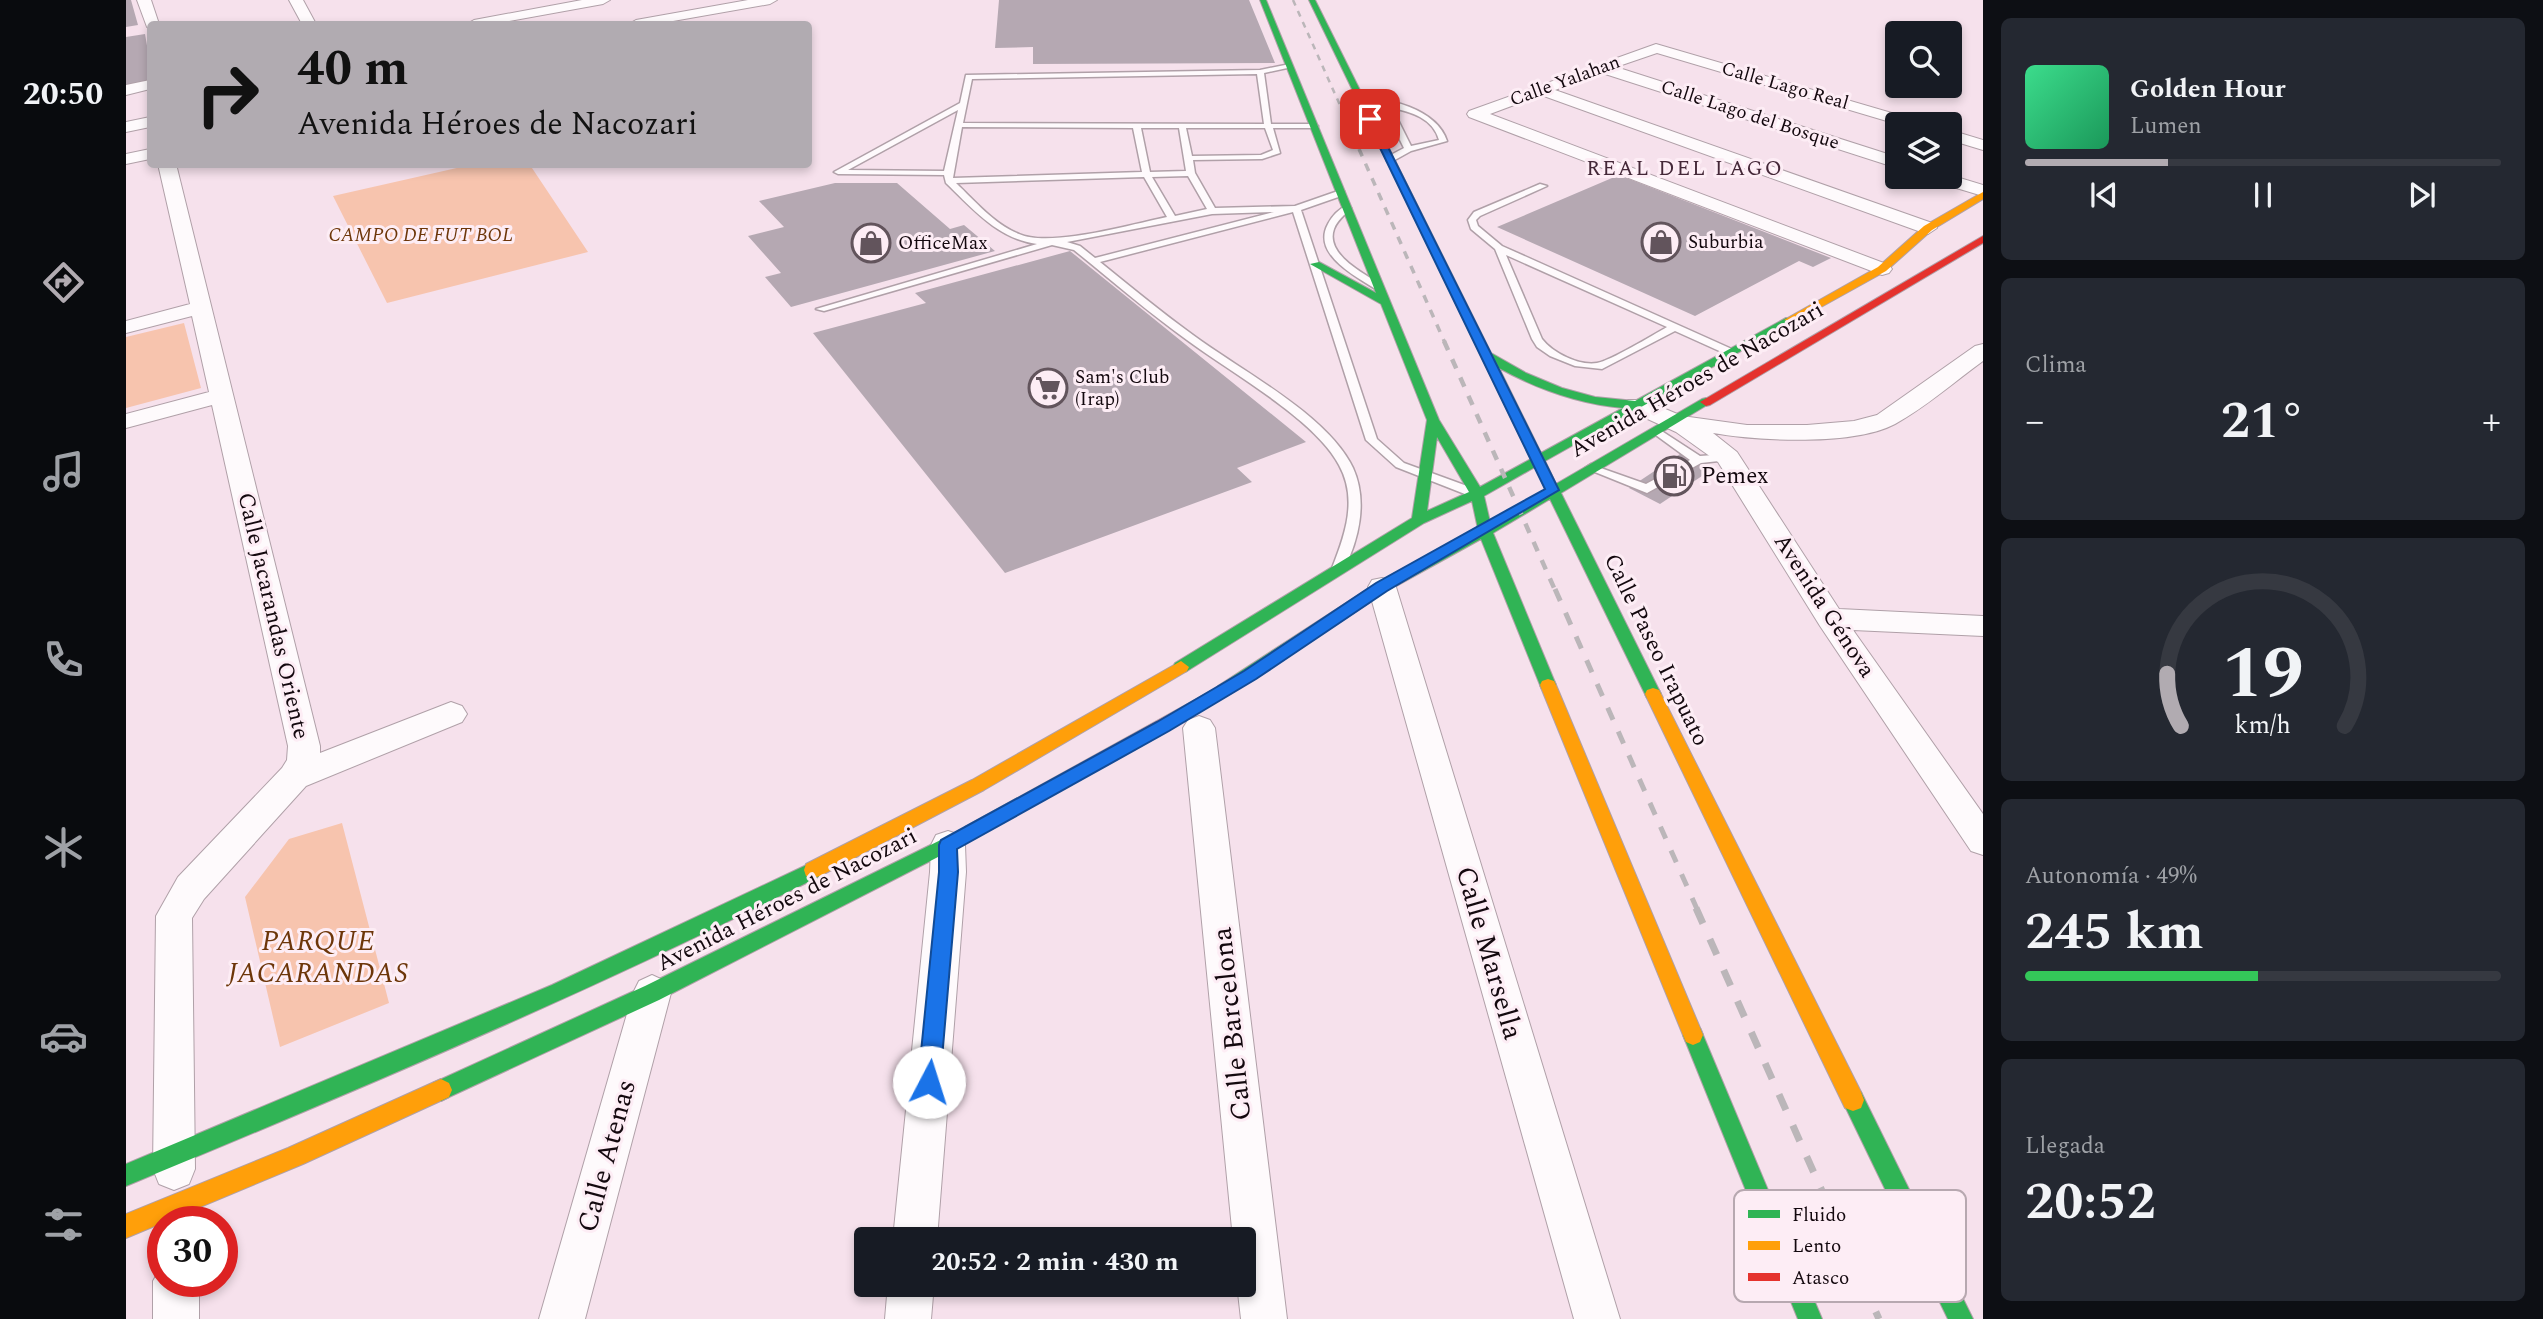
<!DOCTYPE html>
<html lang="es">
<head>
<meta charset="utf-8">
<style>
	:root { --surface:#171b24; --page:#242831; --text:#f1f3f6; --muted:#9ea1a6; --line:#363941; --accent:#b1abb1 }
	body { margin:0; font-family:Spectral,serif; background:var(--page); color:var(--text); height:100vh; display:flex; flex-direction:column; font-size:26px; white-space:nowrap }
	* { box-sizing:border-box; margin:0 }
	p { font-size:23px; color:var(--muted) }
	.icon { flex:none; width:38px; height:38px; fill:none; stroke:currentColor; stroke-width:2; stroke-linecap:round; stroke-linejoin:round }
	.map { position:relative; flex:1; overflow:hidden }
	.details { display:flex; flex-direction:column; gap:18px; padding:18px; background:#0d0f14; width:560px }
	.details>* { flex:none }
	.hud { position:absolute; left:21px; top:21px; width:665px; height:147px; border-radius:7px; box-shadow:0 4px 10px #0003; background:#b1abb1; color:#111; overflow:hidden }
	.controls { position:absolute; left:1759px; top:21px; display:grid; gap:14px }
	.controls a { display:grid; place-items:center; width:77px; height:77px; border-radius:7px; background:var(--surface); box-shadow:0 4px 10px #0003; font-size:35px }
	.speed { position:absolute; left:21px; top:1206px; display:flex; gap:14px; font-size:35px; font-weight:700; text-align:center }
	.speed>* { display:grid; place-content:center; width:91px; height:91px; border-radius:50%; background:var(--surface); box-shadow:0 4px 10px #0003; line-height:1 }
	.speed .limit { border:10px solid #d22; background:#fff; color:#111 }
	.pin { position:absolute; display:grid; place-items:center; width:60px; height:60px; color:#fff; margin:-30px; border-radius:14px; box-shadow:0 4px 10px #0006 }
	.me { position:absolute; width:77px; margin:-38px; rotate:5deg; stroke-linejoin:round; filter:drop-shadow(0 0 5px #0008) }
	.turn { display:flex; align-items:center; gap:24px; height:147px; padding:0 35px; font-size:32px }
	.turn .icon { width:91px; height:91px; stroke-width:2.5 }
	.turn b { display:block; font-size:49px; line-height:60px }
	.big { font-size:52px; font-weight:700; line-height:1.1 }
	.details .widget { flex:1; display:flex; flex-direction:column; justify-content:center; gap:10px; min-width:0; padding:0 24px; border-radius:10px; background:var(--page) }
	.details .dial { align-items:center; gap:0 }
	.dial svg { height:182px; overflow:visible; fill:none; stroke:var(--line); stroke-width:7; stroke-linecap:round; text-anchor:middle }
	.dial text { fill:var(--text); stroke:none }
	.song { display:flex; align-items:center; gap:21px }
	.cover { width:84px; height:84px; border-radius:10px; background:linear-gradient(135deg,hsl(150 70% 55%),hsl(150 70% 35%)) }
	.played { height:7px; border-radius:4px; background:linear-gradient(90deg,var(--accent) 30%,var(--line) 30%) }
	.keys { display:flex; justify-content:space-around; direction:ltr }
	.heat { display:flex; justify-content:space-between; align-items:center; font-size:38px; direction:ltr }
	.charge { height:10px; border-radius:5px; background:linear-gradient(90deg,#34c759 49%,var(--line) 0) }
	.trip { position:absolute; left:728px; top:1227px; width:402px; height:70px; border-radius:7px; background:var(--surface); box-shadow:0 4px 10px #0003; font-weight:700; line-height:70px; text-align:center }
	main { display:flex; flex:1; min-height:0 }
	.tabs { display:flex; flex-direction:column; width:126px; justify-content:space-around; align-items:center; background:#090b0e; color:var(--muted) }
	.tabs .icon { width:49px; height:49px }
	.tabs .on { color:var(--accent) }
	.tabs b { font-size:32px; color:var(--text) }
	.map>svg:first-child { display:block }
	.green { fill:#f7c4ae }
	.building { fill:#b5a8b2 }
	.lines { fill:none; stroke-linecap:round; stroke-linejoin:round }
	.lane-casing { stroke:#b0a0a8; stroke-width:3 }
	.street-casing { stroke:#b0a0a8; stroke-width:2 }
	.fast-casing { stroke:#b0a0a8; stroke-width:2 }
	.slow-casing { stroke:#b0a0a8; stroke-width:2 }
	.jam-casing { stroke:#b0a0a8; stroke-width:2 }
	.lane { fill:#fefafc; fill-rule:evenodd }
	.street { fill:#fefafc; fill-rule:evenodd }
	.fast { fill:#30b455; fill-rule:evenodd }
	.slow { fill:#ff9f0a; fill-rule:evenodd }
	.jam { fill:#e5322d; fill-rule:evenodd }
	.rail-far4 { stroke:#bbb6b9; stroke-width:2.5; stroke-dasharray:6 6; stroke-linecap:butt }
	.rail-far3 { stroke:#bbb6b9; stroke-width:3.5; stroke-dasharray:8 8; stroke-linecap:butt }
	.rail-far2 { stroke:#bbb6b9; stroke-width:4.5; stroke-dasharray:10 10; stroke-linecap:butt }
	.rail-far1 { stroke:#bbb6b9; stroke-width:5; stroke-dasharray:13 13; stroke-linecap:butt }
	.rail { stroke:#bbb6b9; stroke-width:7; stroke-dasharray:17 17; stroke-linecap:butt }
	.route { fill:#1a73e8; stroke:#114b97; stroke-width:2 }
	.labels { text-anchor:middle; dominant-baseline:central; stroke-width:6; stroke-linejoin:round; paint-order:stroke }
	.far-street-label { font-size:19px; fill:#13080e; stroke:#fdedf5 }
	.far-park-label { font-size:19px; font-style:italic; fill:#6d3609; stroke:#fdedf5 }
	.far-poi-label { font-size:19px; fill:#13080e; stroke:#fdedf5; text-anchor:start }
	.far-quarter-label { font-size:21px; letter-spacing:2px; fill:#442838; stroke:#fdedf5 }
	.street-label { font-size:23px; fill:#13080e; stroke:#fdedf5 }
	.poi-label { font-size:23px; fill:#13080e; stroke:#fdedf5; text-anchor:start }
	.near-park-label { font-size:28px; font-style:italic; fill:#6d3609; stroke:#fdedf5 }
	.near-street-label { font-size:28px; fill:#13080e; stroke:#fdedf5 }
	.key { fill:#fdedf5; stroke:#b7a8b0; stroke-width:2 }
	.key-label { font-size:19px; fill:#13080e }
</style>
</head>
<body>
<main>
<nav class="tabs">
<b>20:50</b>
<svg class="icon on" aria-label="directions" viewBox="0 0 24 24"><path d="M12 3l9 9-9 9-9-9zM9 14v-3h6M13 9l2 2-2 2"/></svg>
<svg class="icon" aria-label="music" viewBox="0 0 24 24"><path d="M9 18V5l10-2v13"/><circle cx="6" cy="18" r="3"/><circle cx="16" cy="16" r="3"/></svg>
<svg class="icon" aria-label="phone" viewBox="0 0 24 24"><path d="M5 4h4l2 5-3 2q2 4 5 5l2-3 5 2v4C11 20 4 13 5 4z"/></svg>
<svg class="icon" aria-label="climate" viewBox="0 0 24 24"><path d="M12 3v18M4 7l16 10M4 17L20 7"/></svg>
<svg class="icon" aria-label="car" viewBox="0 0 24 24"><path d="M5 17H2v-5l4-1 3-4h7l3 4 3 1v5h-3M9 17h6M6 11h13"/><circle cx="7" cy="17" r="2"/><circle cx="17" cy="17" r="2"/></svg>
<svg class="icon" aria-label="filters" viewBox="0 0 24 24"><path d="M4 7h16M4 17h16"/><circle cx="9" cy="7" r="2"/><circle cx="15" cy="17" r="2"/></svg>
</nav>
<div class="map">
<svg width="1857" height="1319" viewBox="0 0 1857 1319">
	<rect width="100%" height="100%" fill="#f6e1ec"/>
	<!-- green -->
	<path class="green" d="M344,165H404L462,252L261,303L207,196Z
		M58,323L75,388L0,408V337Z
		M216,823L263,1003L154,1047L119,897L163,839Z"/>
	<!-- building -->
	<path class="building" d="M0,0H5L12,25L0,27Z
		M873,0H1123L1149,63L907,64V47L869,48Z
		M19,34L24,63V81L0,86V37Z
		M1493,175L1705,258L1687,267L1673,261L1569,316L1371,227Z
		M709,183H771L824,229L838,225L869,251L665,307L639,277L655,273L622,236L658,227L633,201Z
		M944,251L1180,442L1111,468L1126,482L879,573L687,333L800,303L789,293Z
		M1557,452L1588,468L1534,504L1503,488Z"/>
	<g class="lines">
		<defs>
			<path id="lane" d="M1164,64L1166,67L1138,73L1145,124H1188L1192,126L1191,128H1147L1154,153L1136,159L1067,160L1069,173L1089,208L1169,206L1212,191H1218V195L1175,210L1251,439L1278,463L1352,490L1354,493L1352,496H1344L1270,467L1240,440L1167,212L974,262C1005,287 1035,312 1067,335C1114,370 1202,415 1227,468C1242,501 1233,540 1217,571H1207L1206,568C1219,535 1232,499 1213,465C1189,419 1104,372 1061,340C1022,312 985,280 948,250L926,245L698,311L690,309L911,244C872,239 847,209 820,183L818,175L712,174L708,172L834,103L840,75L1134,70ZM1131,74L1138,124L837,123L846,79ZM832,110L818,171L722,170ZM836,127L1007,128L1016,172L827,178ZM1015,128H1053L1060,171L1024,172ZM1060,128H1139L1147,150L1135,155L1066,156ZM1062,176L1081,209L1049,216L1026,177ZM1018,177L1041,217C1006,224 924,248 893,234C868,224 849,201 830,183ZM1148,212L969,258L954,246L941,242L1086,214Z
				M1231,97C1261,97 1311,109 1321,141L1285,151L1267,161H1261V157L1278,148L1257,106L1231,101ZM1266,108C1285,112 1307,118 1313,140L1285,146Z
				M1414,184L1421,186L1354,216L1350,220L1352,226L1376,246L1608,350V354H1600L1549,331L1476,369L1449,366L1424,356L1411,347L1406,339L1369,249L1345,229L1342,220L1348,212ZM1380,255L1541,327C1527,335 1484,361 1471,363C1453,366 1427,353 1416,339Z
				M1221,205L1225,208C1219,215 1211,220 1208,229C1199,254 1237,273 1254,284V288H1248C1227,275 1186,253 1202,224C1206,216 1213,209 1221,205Z
				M1531,428L1574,456L1602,454L1608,457L1602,460L1575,463L1521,493L1459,468L1465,464L1469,466L1520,484L1564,460L1527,433L1525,431Z"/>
			<path id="street" d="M11,0H25L33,24L21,27Z
				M163,0H177L190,24H176Z
				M456,0H484L477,4L367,24H341L348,20Z
				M622,0H651L644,4L530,24H503L510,20Z
				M1530,44L1793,121L1795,124H1771L1531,53L1490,67L1771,157V168L1476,73L1429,90L1809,224L1811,228L1802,234L1795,232L1415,95L1364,114L1763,265L1766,269L1763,273L1756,275L1343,117L1341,114L1343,111Z
				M24,80V89L0,95V85Z
				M24,117V127L0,132V122Z
				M1824,130L1857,140V150L1824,140Z
				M24,149V159L0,164V154Z
				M32,164H50L194,746V753L325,702L336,706L341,714L336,722L180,786L78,899L66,918L69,1169L63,1184L48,1190L33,1184L27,1169L30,916L52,877L156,768L161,760L162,746L86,405L0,428V414L83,392L66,316L0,333V321L64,304Z
				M1824,175L1857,185V196L1807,181L1804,177H1824Z
				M1857,344V361C1828,382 1800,407 1769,424C1728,446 1632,441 1587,433L1611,452L1713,609L1857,616V636L1727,630L1857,814V855L1845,851L1694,626L1592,462L1550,432L1502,410L1498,405L1502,400H1518L1556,416L1621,425H1681L1728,421L1751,415L1849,346Z
				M1256,578L1266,580L1270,587L1494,1319H1448L1242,587L1246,580Z
				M1073,716L1084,720L1089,728L1161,1319H1115L1111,1284H1118V1239H1107L1057,728L1062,720Z
				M822,831L834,835L839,845L840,872L811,1239H767L804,872L805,845L810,835Z
				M526,975L539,981L545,993L459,1319H413L507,993L513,981Z
				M37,1264V1281H73V1319H27V1281Z
				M762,1284H808L805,1319H759Z"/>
			<path id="fast" d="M1134,0H1140L1313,420L1354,487L1405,459L1183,0H1189L1365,353L1400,373L1436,388L1469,397L1509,401L1660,318L1670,320L1419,461L1430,484L1576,399L1580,398L1586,402L1435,493L1535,694L1533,698H1521L1519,694L1424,499L1367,533L1430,685L1428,689H1416L1414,685L1355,539L1261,591L1104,694H1092L1090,690L1092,686L1251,583L1352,529L1346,501L1298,523L1061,671L1055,673L1047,667L1049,663L1286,518L1301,420L1255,304L1184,264L1193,262L1250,293ZM1373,368C1411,389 1453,404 1497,408L1415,453ZM1311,437L1343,492L1301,511ZM1409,467L1420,490L1364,522L1358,496Z
				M845,825L851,827L854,832L851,837L533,1000L323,1097L315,1101L307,1097L304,1090L307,1083L519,986Z
				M687,862L694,864L696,870L694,876C467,991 234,1089 0,1186V1164L426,985Z
				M1567,1025L1574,1028L1696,1319H1672L1557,1035L1560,1028Z
				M1727,1089L1735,1092L1847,1319H1822L1716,1100L1719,1092Z"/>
			<path id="slow" d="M1857,192V199L1806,230L1760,271L1668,322L1658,320L1752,267L1798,226Z
				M1055,661L1063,667L1061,671L858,790L694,876L687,878L680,876L678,870L680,864L846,780Z
				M1422,679L1428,681L1430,685L1577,1035L1574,1042L1567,1045L1560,1042L1557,1035L1414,685L1416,681Z
				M1527,688L1533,690L1535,694L1735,1092L1738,1100L1735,1108L1727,1111L1719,1108L1519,694L1521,690Z
				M315,1079L323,1083L326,1090L323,1097L177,1164L0,1238V1214L162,1148Z"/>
			<path id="jam" d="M1857,236V243L1584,405L1580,406L1574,402Z
				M1098,684L1104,686L1106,690L1104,694L851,837L845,839L839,837L836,832L839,827Z"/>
		</defs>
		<!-- lane casing -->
		<use href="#lane" class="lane-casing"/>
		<!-- street casing -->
		<use href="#street" class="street-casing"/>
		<!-- fast casing -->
		<use href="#fast" class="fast-casing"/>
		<!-- slow casing -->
		<use href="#slow" class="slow-casing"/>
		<!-- jam casing -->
		<use href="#jam" class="jam-casing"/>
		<!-- lane -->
		<use href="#lane" class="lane"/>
		<!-- street -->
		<use href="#street" class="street"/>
		<!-- fast -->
		<use href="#fast" class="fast"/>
		<!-- slow -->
		<use href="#slow" class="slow"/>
		<!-- jam -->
		<use href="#jam" class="jam"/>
		<!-- rail-far4 -->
		<path class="rail-far4" d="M1167,0L1234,150"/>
		<!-- rail-far3 -->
		<path class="rail-far3" d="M1233,149L1319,343"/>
		<!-- rail-far2 -->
		<path class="rail-far2" d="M1318,341L1429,590"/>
		<!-- rail-far1 -->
		<path class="rail-far1" d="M1429,589L1571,909"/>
		<!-- rail -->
		<path class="rail" d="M1570,908L1753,1319"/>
	</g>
	<!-- route -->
	<path class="route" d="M1244,116L1248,119L1433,490L1261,591L1130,679L1043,731L831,849L832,872L814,1082L811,1089L803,1092L796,1089L792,1082L813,872V845L815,840L1031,722L1118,671L1250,583L1419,489L1240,119Z"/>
	<!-- icons -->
	<defs>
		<symbol id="shop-ring" viewBox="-11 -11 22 22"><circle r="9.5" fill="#fdedf5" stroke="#62545c" stroke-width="1.5"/><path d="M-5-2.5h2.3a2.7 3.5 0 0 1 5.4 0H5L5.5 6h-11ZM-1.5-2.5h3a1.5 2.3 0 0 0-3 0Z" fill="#62545c"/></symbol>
		<symbol id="supermarket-ring" viewBox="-11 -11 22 22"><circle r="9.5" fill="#fdedf5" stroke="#62545c" stroke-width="1.5"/><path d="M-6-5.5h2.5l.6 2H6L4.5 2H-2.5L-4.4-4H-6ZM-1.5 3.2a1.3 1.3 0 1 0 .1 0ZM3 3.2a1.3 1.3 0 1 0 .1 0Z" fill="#62545c"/></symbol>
		<symbol id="fuel-ring" viewBox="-11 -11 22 22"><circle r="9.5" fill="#fdedf5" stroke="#62545c" stroke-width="1.5"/><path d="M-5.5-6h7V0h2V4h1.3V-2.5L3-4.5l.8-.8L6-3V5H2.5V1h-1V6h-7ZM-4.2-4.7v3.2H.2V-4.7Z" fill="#62545c"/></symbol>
	</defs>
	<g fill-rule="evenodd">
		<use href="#shop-ring" x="1513" y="220" width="44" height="44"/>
		<use href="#shop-ring" x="723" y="221" width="44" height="44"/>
		<use href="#supermarket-ring" x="900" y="366" width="44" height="44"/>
		<use href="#fuel-ring" x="1526" y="454" width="44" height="44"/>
	</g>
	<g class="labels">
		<!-- far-street labels -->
		<g class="far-street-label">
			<text transform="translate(1439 81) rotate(-20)">Calle Yalahan</text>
			<text transform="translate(1659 86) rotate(16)">Calle Lago Real</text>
			<text transform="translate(1624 115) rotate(18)">Calle Lago del Bosque</text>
		</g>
		<!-- far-park labels -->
		<g class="far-park-label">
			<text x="295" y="235">CAMPO DE FUT BOL</text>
		</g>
		<!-- far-poi labels -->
		<g class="far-poi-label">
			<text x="1562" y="242">Suburbia</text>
			<text x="772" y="243">OfficeMax</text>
			<text x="949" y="377">Sam's Club<tspan x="949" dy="22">(Irap)</tspan></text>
		</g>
		<!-- far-quarter labels -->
		<g class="far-quarter-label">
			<text x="1559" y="169">REAL DEL LAGO</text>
		</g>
		<!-- street labels -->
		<g class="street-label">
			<text transform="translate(1571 380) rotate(-30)">Avenida Héroes de Nacozari</text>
			<text transform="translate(1698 606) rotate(57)">Avenida Génova</text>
			<text transform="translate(147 616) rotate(77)">Calle Jacarandas Oriente</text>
			<text transform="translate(1530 650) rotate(64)">Calle Paseo Irapuato</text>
			<text transform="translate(661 900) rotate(-27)">Avenida Héroes de Nacozari</text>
		</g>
		<!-- poi labels -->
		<g class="poi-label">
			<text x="1575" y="476">Pemex</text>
		</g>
		<!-- near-park labels -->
		<g class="near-park-label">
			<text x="192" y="941">PARQUE<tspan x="192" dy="32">JACARANDAS</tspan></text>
		</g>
		<!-- near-street labels -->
		<g class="near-street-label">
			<text transform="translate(1363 953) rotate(74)">Calle Marsella</text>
			<text transform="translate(1106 1024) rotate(-96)">Calle Barcelona</text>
			<text transform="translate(481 1156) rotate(-75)">Calle Atenas</text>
		</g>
	</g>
	<!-- legend -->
	<rect x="1608" y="1190" width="232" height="112" rx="10" class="key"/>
	<rect x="1622" y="1210" width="32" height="8" fill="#30b455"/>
	<rect x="1622" y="1241" width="32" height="9" fill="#ff9f0a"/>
	<rect x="1622" y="1273" width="32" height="8" fill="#e5322d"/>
	<g class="key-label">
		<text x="1666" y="1221">Fluido</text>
		<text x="1666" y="1252">Lento</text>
		<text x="1666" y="1284">Atasco</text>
	</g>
</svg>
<div class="controls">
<a><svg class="icon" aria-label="search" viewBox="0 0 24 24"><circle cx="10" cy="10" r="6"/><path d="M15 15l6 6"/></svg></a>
<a><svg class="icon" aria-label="layers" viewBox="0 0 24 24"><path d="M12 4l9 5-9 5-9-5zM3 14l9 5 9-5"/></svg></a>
</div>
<div class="speed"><div class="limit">30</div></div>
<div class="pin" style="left:1244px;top:119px;background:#d93025"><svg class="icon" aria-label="arrive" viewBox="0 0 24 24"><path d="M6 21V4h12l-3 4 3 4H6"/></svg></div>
<svg class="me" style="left:803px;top:1082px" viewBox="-20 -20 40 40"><circle r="19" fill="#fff"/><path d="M0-13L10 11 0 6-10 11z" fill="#1a73e8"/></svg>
<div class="trip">20:52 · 2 min · 430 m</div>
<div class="hud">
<div class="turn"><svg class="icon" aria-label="right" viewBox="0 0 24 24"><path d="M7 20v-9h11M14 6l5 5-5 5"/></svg><div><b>40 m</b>Avenida Héroes de Nacozari</div></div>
</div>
</div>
<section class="details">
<div class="widget">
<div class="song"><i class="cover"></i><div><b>Golden Hour</b><p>Lumen</p></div></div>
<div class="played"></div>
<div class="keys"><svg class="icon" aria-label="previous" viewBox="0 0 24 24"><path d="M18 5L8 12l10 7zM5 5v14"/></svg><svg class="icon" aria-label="pause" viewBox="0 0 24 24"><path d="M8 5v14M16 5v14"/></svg><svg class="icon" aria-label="next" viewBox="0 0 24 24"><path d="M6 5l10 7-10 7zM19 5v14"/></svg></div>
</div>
<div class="widget"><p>Clima</p>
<div class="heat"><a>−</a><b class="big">21°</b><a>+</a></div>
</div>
<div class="widget dial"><svg viewBox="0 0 100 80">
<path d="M14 69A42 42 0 1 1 86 69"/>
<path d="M14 69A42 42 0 0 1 8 46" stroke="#b1abb1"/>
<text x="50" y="56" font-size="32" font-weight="700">19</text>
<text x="50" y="72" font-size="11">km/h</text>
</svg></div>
<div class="widget"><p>Autonomía · 49%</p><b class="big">245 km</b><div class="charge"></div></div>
<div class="widget"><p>Llegada</p><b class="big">20:52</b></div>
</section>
</main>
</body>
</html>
